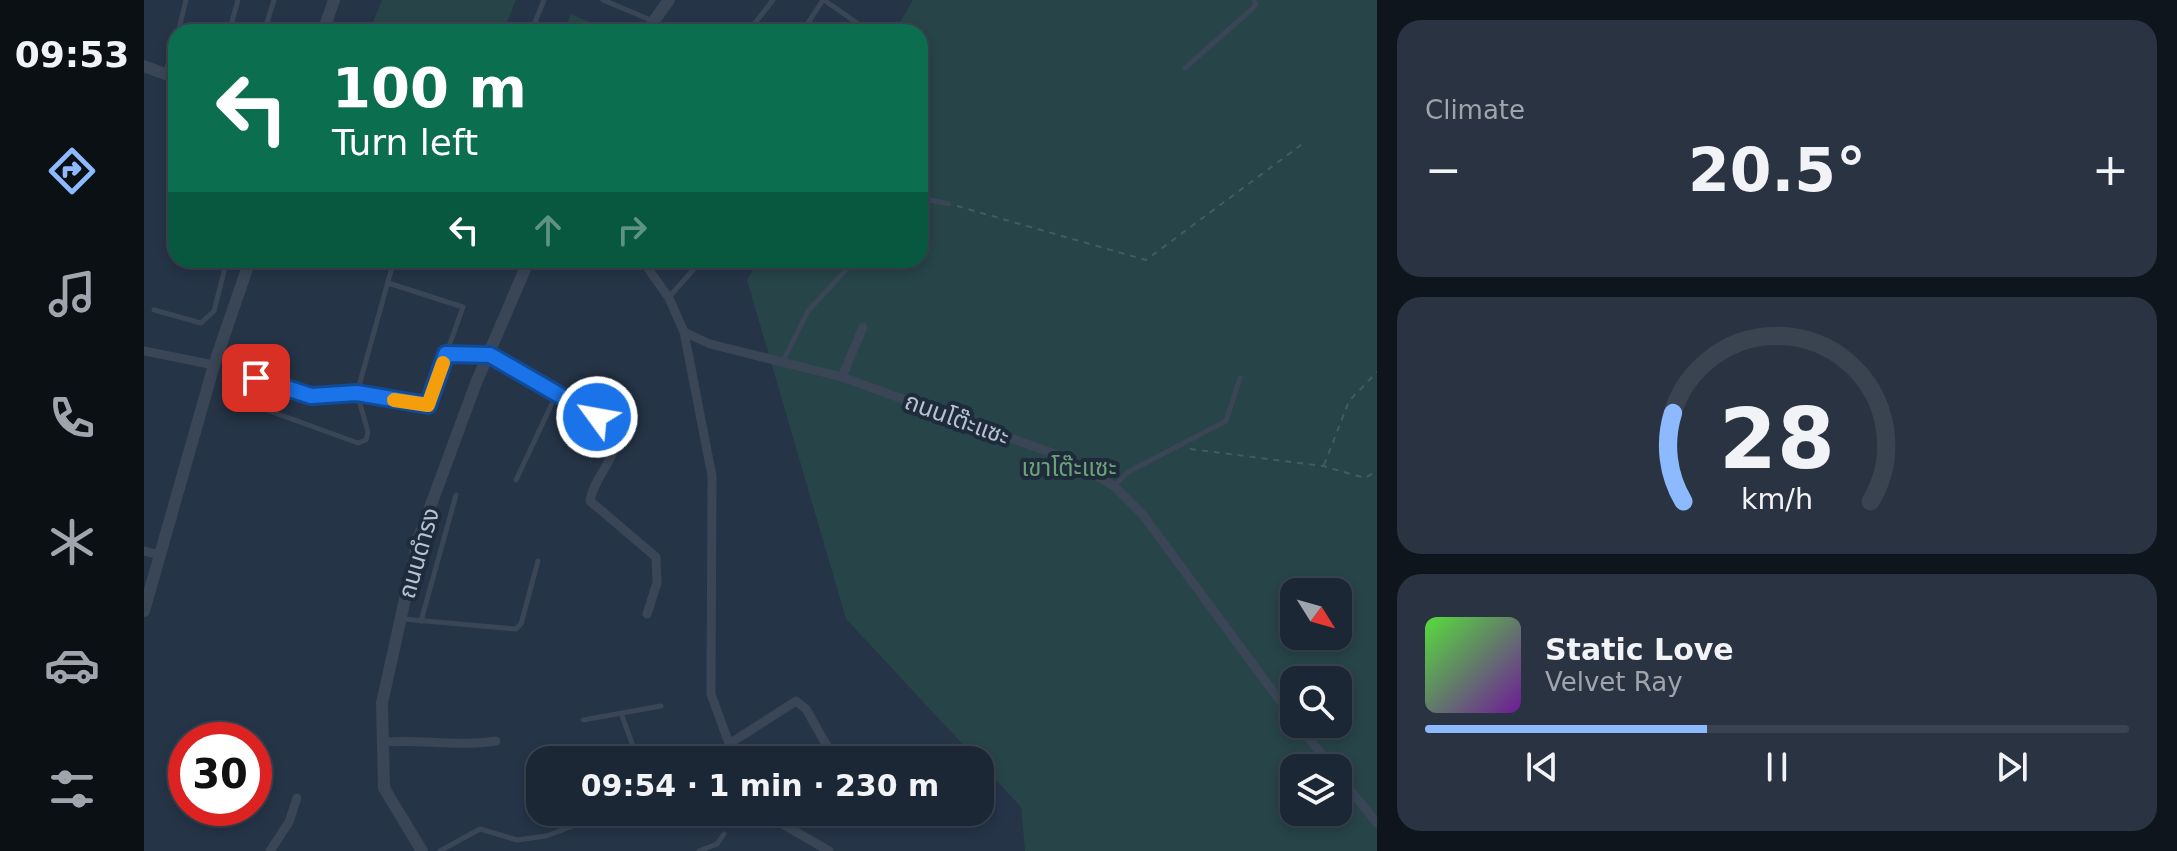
<!DOCTYPE html>
<html lang="en">
<head>
<meta charset="utf-8">
<style>
	:root { --surface:#1c2735; --page:#293341; --text:#f1f3f6; --muted:#a0a5ad; --line:#3a4450; --accent:#8dbaff }
	body { margin:0; font-family:"DejaVu Sans","Noto Sans Thai",sans-serif; background:var(--page); color:var(--text); height:100vh; display:flex; flex-direction:column; font-size:30px; white-space:nowrap }
	* { box-sizing:border-box; margin:0 }
	p { font-size:26px; color:var(--muted) }
	.icon { flex:none; width:44px; height:44px; fill:none; stroke:currentColor; stroke-width:2; stroke-linecap:round; stroke-linejoin:round }
	.map { position:relative; flex:1; overflow:hidden }
	.sheet { display:flex; flex-direction:column; gap:20px; padding:20px; background:#0f151d; width:800px }
	.sheet>* { flex:none }
	.guide { position:absolute; left:24px; top:24px; width:760px; height:244px; border-radius:24px; box-shadow:0 4px 12px #0003,0 0 0 2px var(--line); background:#0b6e4f; color:#fff; overflow:hidden }
	.needle { width:52px; rotate:127deg }
	.fabs { position:absolute; left:1136px; top:578px; display:grid; gap:16px }
	.fabs a { display:grid; place-items:center; width:72px; height:72px; border-radius:16px; background:var(--surface); box-shadow:0 4px 12px #0003,0 0 0 2px var(--line); font-size:40px }
	.speed { position:absolute; left:24px; top:722px; display:flex; gap:16px; font-size:40px; font-weight:700; text-align:center }
	.speed>* { display:grid; place-content:center; width:104px; height:104px; border-radius:50%; background:var(--surface); box-shadow:0 4px 12px #0003,0 0 0 2px var(--line); line-height:1 }
	.speed .limit { border:12px solid #d22; background:#fff; color:#111 }
	.pin { position:absolute; display:grid; place-items:center; width:68px; height:68px; color:#fff; margin:-34px; border-radius:16px; box-shadow:0 4px 12px #0006 }
	.me { position:absolute; width:88px; margin:-44px; rotate:302deg; stroke-linejoin:round; filter:drop-shadow(0 0 6px #0008) }
	.turn { display:flex; align-items:center; gap:28px; height:168px; padding:0 32px; font-size:36px }
	.turn .icon { width:104px; height:104px; stroke-width:2.5 }
	.turn b { display:block; font-size:56px; line-height:68px }
	.lanes { display:flex; align-items:center; height:76px; padding:0 32px; background:#0003; justify-content:center; gap:40px; direction:ltr }
	.lanes .off { opacity:.35 }
	.big { font-size:60px; font-weight:800; line-height:1.1 }
	.sheet .tile { flex:1; display:flex; flex-direction:column; justify-content:center; gap:12px; min-width:0; padding:0 28px; border-radius:24px; background:var(--page) }
	.sheet .dial { align-items:center; gap:0 }
	.dial svg { height:208px; overflow:visible; fill:none; stroke:var(--line); stroke-width:7; stroke-linecap:round; text-anchor:middle }
	.dial text { fill:var(--text); stroke:none }
	.song { display:flex; align-items:center; gap:24px }
	.cover { width:96px; height:96px; border-radius:12px; background:linear-gradient(135deg,hsl(110 70% 55%),hsl(280 70% 35%)) }
	.played { height:8px; border-radius:4px; background:linear-gradient(90deg,var(--accent) 40%,var(--line) 40%) }
	.keys { display:flex; justify-content:space-around; direction:ltr }
	.heat { display:flex; justify-content:space-between; align-items:center; font-size:44px; direction:ltr }
	.trip { position:absolute; left:382px; top:746px; width:468px; height:80px; border-radius:24px; background:var(--surface); box-shadow:0 4px 12px #0003,0 0 0 2px var(--line); font-weight:800; line-height:80px; text-align:center }
	main { display:flex; flex:1; min-height:0 }
	.menu { display:flex; flex-direction:column; width:144px; justify-content:space-around; align-items:center; background:#0b1015; color:var(--muted) }
	.menu .icon { width:56px; height:56px }
	.menu .current { color:var(--accent) }
	.menu b { font-size:36px; color:var(--text) }
	.map>svg:first-child { display:block }
	.green { fill:#274448; fill-rule:evenodd }
	.lines { fill:none; stroke-linecap:round; stroke-linejoin:round }
	.path { stroke:#415d5f; stroke-width:2; stroke-dasharray:6 6; stroke-linecap:butt }
	.service { stroke:#3a4656; stroke-width:5 }
	.minor { stroke:#3a4656; stroke-width:9 }
	.tertiary { stroke:#3a4656; stroke-width:12 }
	.route-casing { stroke:#114b97; stroke-width:20 }
	.route { stroke:#1a73e8; stroke-width:14 }
	.slow { stroke:#f59e0b; stroke-width:14 }
	.labels { text-anchor:middle; dominant-baseline:central; stroke-width:8; stroke-linejoin:round; paint-order:stroke }
	.street-label { font-size:24px; fill:#b8c1cf; stroke:#1e2b3b }
	.park-label { font-size:24px; fill:#6da278; stroke:#1e2b3b }
</style>
</head>
<body>
<main>
<nav class="menu">
<b>09:53</b>
<svg class="icon current" aria-label="directions" viewBox="0 0 24 24"><path d="M12 3l9 9-9 9-9-9zM9 14v-3h6M13 9l2 2-2 2"/></svg>
<svg class="icon" aria-label="music" viewBox="0 0 24 24"><path d="M9 18V5l10-2v13"/><circle cx="6" cy="18" r="3"/><circle cx="16" cy="16" r="3"/></svg>
<svg class="icon" aria-label="phone" viewBox="0 0 24 24"><path d="M5 4h4l2 5-3 2q2 4 5 5l2-3 5 2v4C11 20 4 13 5 4z"/></svg>
<svg class="icon" aria-label="climate" viewBox="0 0 24 24"><path d="M12 3v18M4 7l16 10M4 17L20 7"/></svg>
<svg class="icon" aria-label="car" viewBox="0 0 24 24"><path d="M5 17H2v-5l4-1 3-4h7l3 4 3 1v5h-3M9 17h6M6 11h13"/><circle cx="7" cy="17" r="2"/><circle cx="17" cy="17" r="2"/></svg>
<svg class="icon" aria-label="filters" viewBox="0 0 24 24"><path d="M4 7h16M4 17h16"/><circle cx="9" cy="7" r="2"/><circle cx="15" cy="17" r="2"/></svg>
</nav>
<div class="map">
<svg width="1233" height="851" viewBox="0 0 1233 851">
	<rect width="100%" height="100%" fill="#253447"/>
	<!-- green -->
	<path class="green" d="M238,0H372L359,32H225Z
		M769,0H1233V851H881L877,807L702,619L603,280L614,260H776V32H750ZM1150,592H1194V636H1150ZM1150,680H1194V724H1150ZM1150,768H1194V812H1150Z
		M427,14L466,31L465,32L420,30Z"/>
	<g class="lines">
		<!-- path -->
		<path class="path" d="M813,206L1002,260L1161,142
			M1046,449L1179,466L1221,478L1233,471
			M1180,465L1205,401L1233,372"/>
		<!-- service -->
		<path class="service" d="M459,0L509,21
			M680,0L726,32
			M34,32L42,0
			M85,32L94,0
			M120,32L130,0
			M387,32L400,0
			M604,32L629,0
			M658,32L679,0
			M1041,68L1108,9L1112,4L1110,0
			M21,73L32,39
			M776,198L805,204
			M653,266L658,260
			M525,297L558,260
			M10,310L57,323L70,311L83,260
			M303,354L341,355
			M639,361L664,311L711,260
			M112,378L167,396L213,393L284,405L319,307L244,283
			M106,404L214,443L222,440L224,432L213,393L250,260
			M372,480L413,393
			M971,485L984,472L1082,421L1096,378
			M259,619L372,629L377,624L394,561
			M277,621L312,495
			M477,713L494,760
			M439,720L517,706
			M296,851L336,829L373,840L402,836L467,812
			M555,851L573,844L580,834"/>
		<!-- minor -->
		<path class="minor" d="M498,260L525,298L540,332L568,476L567,694L591,760
			M540,332L566,344L698,377L919,457L970,486L999,515L1150,720
			M0,351L70,365
			M346,355C366,367 473,419 472,438C471,461 449,479 446,501L512,557L513,583L503,614
			M698,377L719,327
			M0,551L16,555
			M1153,724L1189,768
			M239,742C277,739 313,747 352,741
			M585,744L652,701L662,709L691,760
			M1194,775L1233,823
			M624,812L630,819L685,851
			M126,851L145,822L153,798"/>
		<!-- tertiary -->
		<path class="tertiary" d="M179,32L190,0
			M502,32L525,0
			M0,66L32,78
			M0,611L70,365L106,260
			M278,851L240,788L238,703L274,540L332,383L385,260"/>
	</g>
	<g class="lines">
		<defs>
			<path id="route" d="M112,378L167,396L213,393L284,405L302,354L346,355L453,417"/>
		</defs>
		<!-- route casing -->
		<use href="#route" class="route-casing"/>
		<!-- route -->
		<use href="#route" class="route"/>
		<!-- slow -->
		<path class="slow" d="M250,400L284,405L299,363"/>
	</g>
	<g class="labels">
		<!-- street labels -->
		<g class="street-label">
			<text transform="translate(813 419) rotate(20)">ถนนโต๊ะแซะ</text>
			<text transform="translate(275 553) rotate(-74)">ถนนดำรง</text>
		</g>
		<!-- park labels -->
		<g class="park-label">
			<text x="925" y="468">เขาโต๊ะแซะ</text>
		</g>
	</g>
</svg>
<div class="fabs">
<a><svg class="needle" viewBox="-14 -14 28 28"><path d="M0-13l5 13h-10z" fill="#e53935"/><path d="M0 13l5-13h-10z" fill="#a0a5ad"/></svg></a>
<a><svg class="icon" aria-label="search" viewBox="0 0 24 24"><circle cx="10" cy="10" r="6"/><path d="M15 15l6 6"/></svg></a>
<a><svg class="icon" aria-label="layers" viewBox="0 0 24 24"><path d="M12 4l9 5-9 5-9-5zM3 14l9 5 9-5"/></svg></a>
</div>
<div class="speed"><div class="limit">30</div></div>
<div class="pin" style="left:112px;top:378px;background:#d93025"><svg class="icon" aria-label="arrive" viewBox="0 0 24 24"><path d="M6 21V4h12l-3 4 3 4H6"/></svg></div>
<svg class="me" style="left:453px;top:417px" viewBox="-20 -20 40 40"><circle r="17" fill="#1a73e8" stroke="#fff" stroke-width="3"/><path d="M0-11L8 9 0 5-8 9z" fill="#fff"/></svg>
<div class="trip">09:54 · 1 min · 230 m</div>
<div class="guide">
<div class="turn"><svg class="icon" aria-label="left" viewBox="0 0 24 24"><path d="M17 20v-9H6M10 6l-5 5 5 5"/></svg><div><b>100 m</b>Turn left</div></div>
<div class="lanes"><svg class="icon" aria-label="left" viewBox="0 0 24 24"><path d="M17 20v-9H6M10 6l-5 5 5 5"/></svg><svg class="icon off" aria-label="ahead" viewBox="0 0 24 24"><path d="M12 20V5M6 11l6-6 6 6"/></svg><svg class="icon off" aria-label="right" viewBox="0 0 24 24"><path d="M7 20v-9h11M14 6l5 5-5 5"/></svg></div>
</div>
</div>
<section class="sheet">
<div class="tile"><p>Climate</p>
<div class="heat"><a>−</a><b class="big">20.5°</b><a>+</a></div>
</div>
<div class="tile dial"><svg viewBox="0 0 100 80">
<path d="M14 69A42 42 0 1 1 86 69"/>
<path d="M14 69A42 42 0 0 1 10 35" stroke="#8dbaff"/>
<text x="50" y="56" font-size="32" font-weight="700">28</text>
<text x="50" y="72" font-size="11">km/h</text>
</svg></div>
<div class="tile">
<div class="song"><i class="cover"></i><div><b>Static Love</b><p>Velvet Ray</p></div></div>
<div class="played"></div>
<div class="keys"><svg class="icon" aria-label="previous" viewBox="0 0 24 24"><path d="M18 5L8 12l10 7zM5 5v14"/></svg><svg class="icon" aria-label="pause" viewBox="0 0 24 24"><path d="M8 5v14M16 5v14"/></svg><svg class="icon" aria-label="next" viewBox="0 0 24 24"><path d="M6 5l10 7-10 7zM19 5v14"/></svg></div>
</div>
</section>
</main>
</body>
</html>
